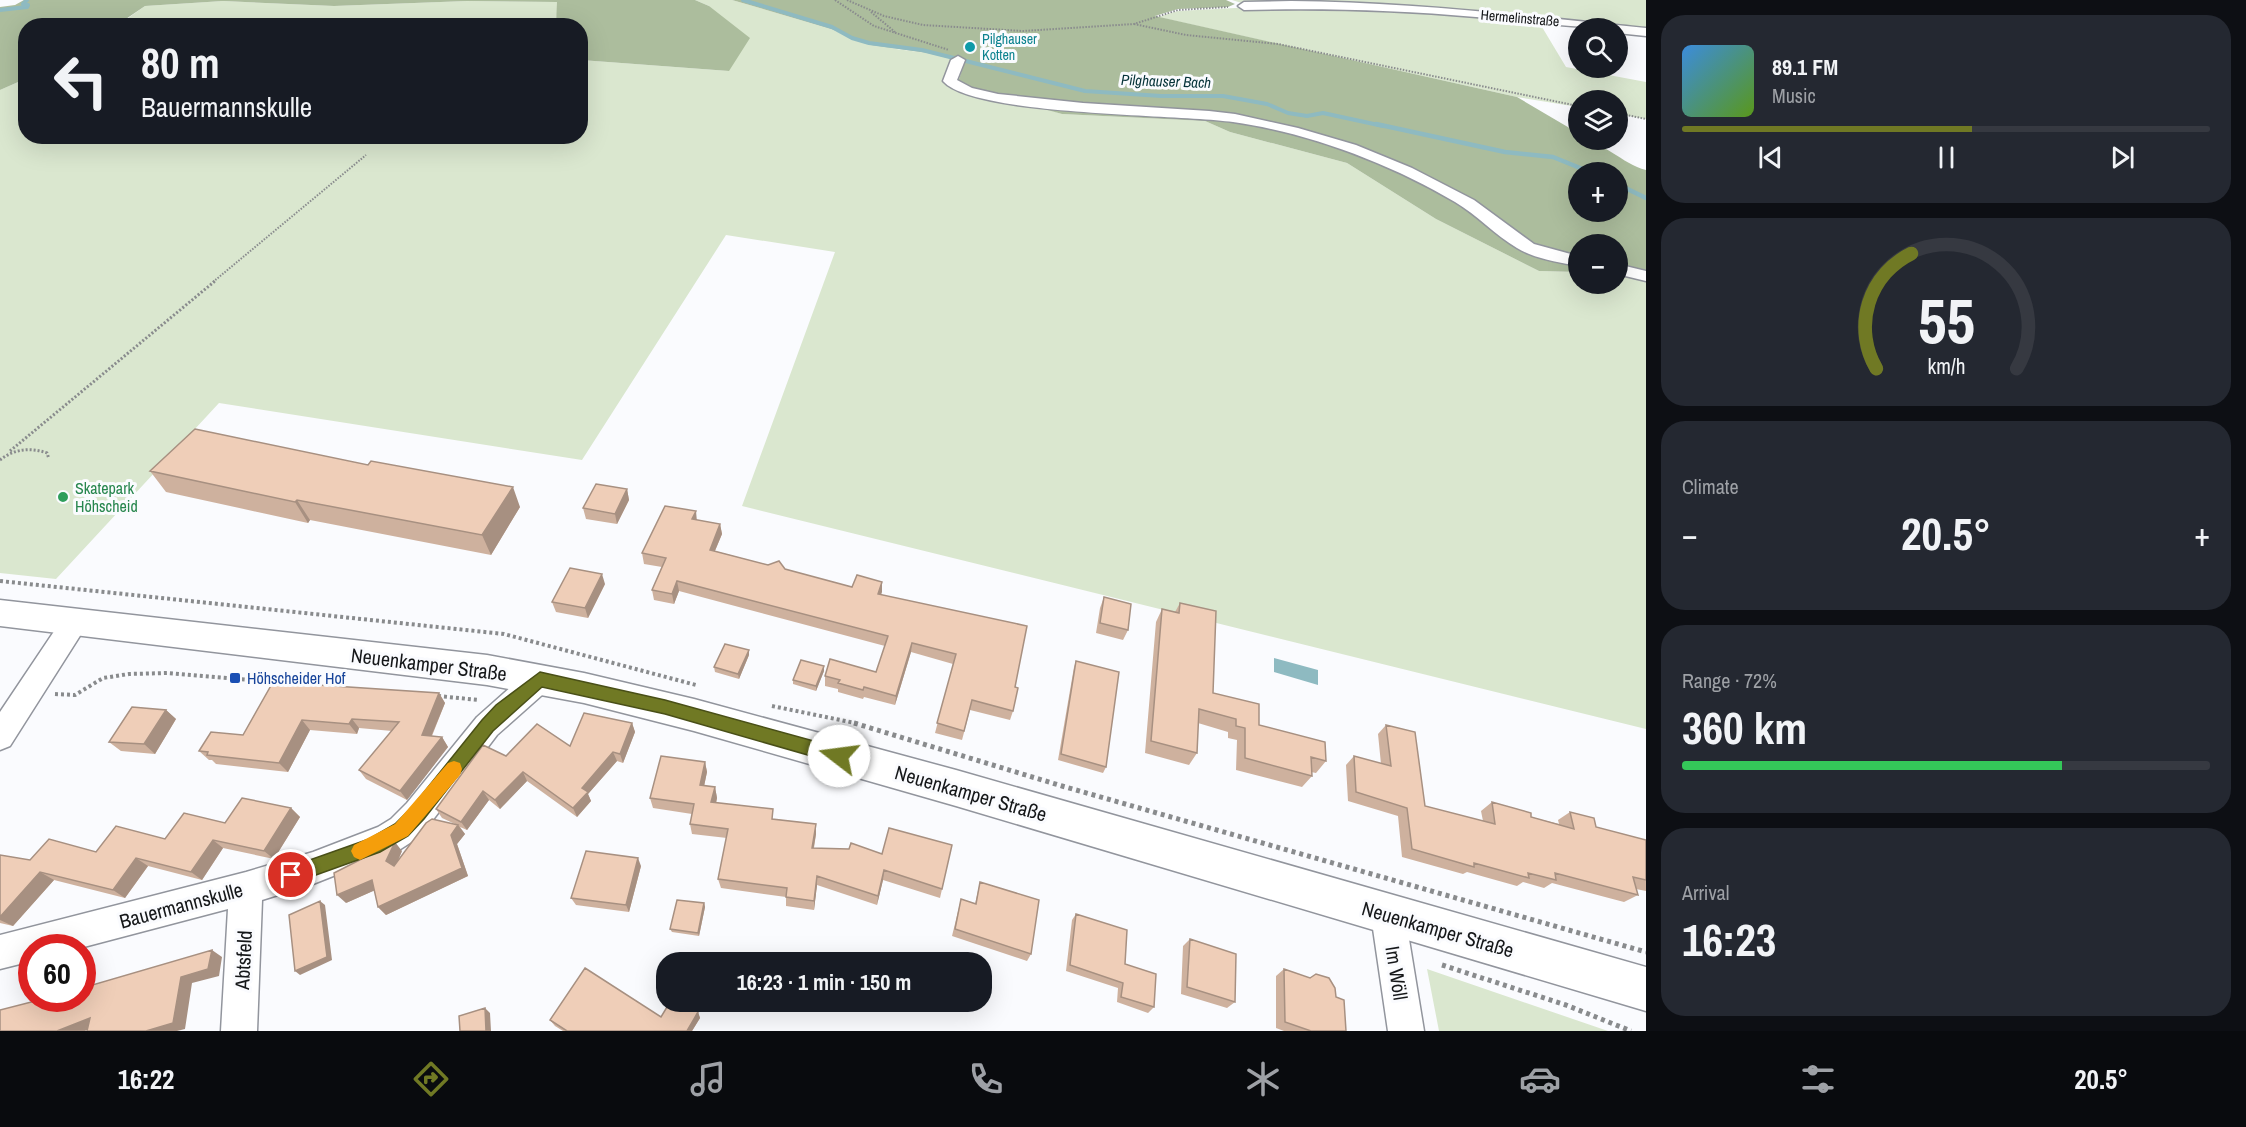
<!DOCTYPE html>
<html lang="en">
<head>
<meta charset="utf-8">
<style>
	:root { --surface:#171b24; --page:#242831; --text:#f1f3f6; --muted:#9ea1a6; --line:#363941; --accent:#707924 }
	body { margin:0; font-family:"Archivo Narrow",sans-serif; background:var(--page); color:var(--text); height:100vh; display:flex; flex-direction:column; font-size:22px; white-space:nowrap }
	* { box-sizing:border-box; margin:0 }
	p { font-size:20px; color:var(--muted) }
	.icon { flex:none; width:33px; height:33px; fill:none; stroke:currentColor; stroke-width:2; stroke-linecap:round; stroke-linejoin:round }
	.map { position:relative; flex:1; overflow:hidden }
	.panel { display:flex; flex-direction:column; gap:15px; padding:15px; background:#0d0f14; width:600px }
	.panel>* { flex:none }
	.hud { position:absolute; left:18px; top:18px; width:570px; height:126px; border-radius:24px; box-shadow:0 6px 24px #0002; background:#171b24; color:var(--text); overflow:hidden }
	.tools { position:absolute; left:1568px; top:18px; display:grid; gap:12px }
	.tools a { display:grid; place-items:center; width:60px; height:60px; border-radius:50%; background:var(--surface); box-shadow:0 6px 24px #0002; font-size:30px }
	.speed { position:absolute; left:18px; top:934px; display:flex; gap:12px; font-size:30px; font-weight:700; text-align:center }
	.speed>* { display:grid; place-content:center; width:78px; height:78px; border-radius:50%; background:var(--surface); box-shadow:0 6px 24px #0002; line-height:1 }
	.speed .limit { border:9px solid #d22; background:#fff; color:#111 }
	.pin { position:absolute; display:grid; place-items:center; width:51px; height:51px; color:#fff; margin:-26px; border:3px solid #fff; border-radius:50%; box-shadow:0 2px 6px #0007 }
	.me { position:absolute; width:66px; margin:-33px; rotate:285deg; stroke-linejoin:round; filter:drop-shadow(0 0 4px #0008) }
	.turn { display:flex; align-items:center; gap:21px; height:126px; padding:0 24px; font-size:27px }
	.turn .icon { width:78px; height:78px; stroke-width:2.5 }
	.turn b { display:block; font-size:42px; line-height:51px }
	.big { font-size:45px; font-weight:700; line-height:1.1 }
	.panel .card { flex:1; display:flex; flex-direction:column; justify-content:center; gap:9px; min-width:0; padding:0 21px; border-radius:24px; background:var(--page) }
	.panel .dial { align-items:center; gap:0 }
	.dial svg { height:156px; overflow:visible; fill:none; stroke:var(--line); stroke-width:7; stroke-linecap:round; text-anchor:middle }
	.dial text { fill:var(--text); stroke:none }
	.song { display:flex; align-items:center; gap:18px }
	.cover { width:72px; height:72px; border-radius:9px; background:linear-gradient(135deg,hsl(210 70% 55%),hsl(90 70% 35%)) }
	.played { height:6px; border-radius:3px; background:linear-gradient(90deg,var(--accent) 55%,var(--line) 55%) }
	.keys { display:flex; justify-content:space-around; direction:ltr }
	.heat { display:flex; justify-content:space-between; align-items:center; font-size:33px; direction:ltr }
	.charge { height:9px; border-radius:4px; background:linear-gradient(90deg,#34c759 72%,var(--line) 0) }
	.trip { position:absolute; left:656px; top:952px; width:336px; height:60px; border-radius:24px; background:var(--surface); box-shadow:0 6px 24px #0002; font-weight:700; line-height:60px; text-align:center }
	.tabs { display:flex; height:96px; justify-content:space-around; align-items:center; background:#090b0e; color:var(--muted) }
	.tabs .icon { width:42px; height:42px }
	.tabs .selected { color:var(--accent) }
	.tabs b { font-size:27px; color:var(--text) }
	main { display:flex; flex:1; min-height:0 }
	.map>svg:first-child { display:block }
	.green { fill:#dae7cf }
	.forest { fill:#acbd9d; fill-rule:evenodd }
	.water { fill:#8ebac1 }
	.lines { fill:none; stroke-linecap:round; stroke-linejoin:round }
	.stream-far1 { stroke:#8ebac1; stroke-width:4 }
	.stream { stroke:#8ebac1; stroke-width:4.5 }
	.minor-casing { stroke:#92959d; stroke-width:3 }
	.major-casing { stroke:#92959d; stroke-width:3 }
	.path-far3 { stroke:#898b8d; stroke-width:2; stroke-dasharray:1.5 1.5; stroke-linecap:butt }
	.path-far2 { stroke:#898b8d; stroke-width:3; stroke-dasharray:2 2; stroke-linecap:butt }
	.path-far1 { stroke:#898b8d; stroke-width:4; stroke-dasharray:3 3; stroke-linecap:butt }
	.path { stroke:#898b8d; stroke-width:5; stroke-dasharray:4 4; stroke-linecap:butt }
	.minor { fill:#fff; fill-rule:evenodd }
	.major { fill:#fff; fill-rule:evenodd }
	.wall { fill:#ceb19e }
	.shaded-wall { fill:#a79081 }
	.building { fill:#efceb8; stroke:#a79081; stroke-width:1.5 }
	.route { fill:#707924; stroke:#494f17; stroke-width:1.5 }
	.slow { fill:#f59e0b }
	.culture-dot { fill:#0f9aa8; stroke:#fafbfe; stroke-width:2 }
	.leisure-dot { fill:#2e9e5b; stroke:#fafbfe; stroke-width:2 }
	.transit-dot { fill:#1a4fb4; stroke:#fafbfe; stroke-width:2 }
	.labels { text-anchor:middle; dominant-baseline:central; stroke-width:6; stroke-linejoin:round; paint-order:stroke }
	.far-street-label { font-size:14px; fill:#151719; stroke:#fafbfe }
	.far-culture-label { font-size:14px; fill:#0d838f; stroke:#fafbfe; text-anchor:start }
	.far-water-label { font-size:15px; font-style:italic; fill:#063339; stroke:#fafbfe }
	.leisure-label { font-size:16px; fill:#27864d; stroke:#fafbfe; text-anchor:start }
	.transit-label { font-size:16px; fill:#164399; stroke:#fafbfe; text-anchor:start }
	.near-street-label { font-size:20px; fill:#151719; stroke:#fafbfe }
</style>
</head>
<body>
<main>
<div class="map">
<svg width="1646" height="1031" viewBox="0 0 1646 1031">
	<rect width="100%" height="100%" fill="#fafbfe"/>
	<!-- green -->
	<path class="green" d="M695,0H732L831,29L849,37L896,49L927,53L966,62L1036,106L1062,114L1205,121L1230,132L1347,163L1436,219L1539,271L1578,272V284H1617V273L1646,279V729L742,506L835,252L726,235L582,460L219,403L56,579L0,573V90L25,79L26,136H580L581,60L729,71L709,6Z
		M1232,0H1646V30L1536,17L1566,67L1646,82V119L1617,114V100H1578V107L1517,97L1158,17L1178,11L1254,7Z
		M223,1L334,6L467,1L558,2L556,25L117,26L145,6Z
		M1427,969L1608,1031H1439Z"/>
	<!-- forest -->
	<path class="forest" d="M24,0H695L709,6L750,38L729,71L581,60L580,26L556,25L557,2L467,1L334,6L223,1L145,6L117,25L26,26L25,79L0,90V7L15,5Z
		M732,0H1226L1235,4L1228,7L1178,9L1155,16L1517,97L1578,133V140C1603,140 1622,164 1646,170V275L1617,273V244H1578V272L1539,271L1436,219L1347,163L1230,132L1205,121L1062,114L957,85L965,62L927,53L871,45L831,29ZM1578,172H1617V212H1578Z"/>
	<!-- water -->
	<path class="water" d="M1274,658L1318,670V685L1274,672Z"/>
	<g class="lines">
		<!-- stream-far1 -->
		<path class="stream-far1" d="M743,0L832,27L852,38L869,43L922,50L1085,91L1161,96H1223L1267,104L1288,113L1307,116L1323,113L1383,126
			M0,10L27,7L28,5L23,4L27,0"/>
		<!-- stream -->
		<path class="stream" d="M1376,124L1505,152L1553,157L1590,172
			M1617,184L1646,198"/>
		<defs>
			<path id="minor" d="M1291,1C1410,2 1528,16 1646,28V36L1617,33V28C1570,28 1523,21 1476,17C1399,10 1322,8 1244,10L1238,6L1244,2Z
				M958,56L965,60L957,80L972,88L998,94L1083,103L1209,111L1235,114L1298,128L1356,145L1412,168L1474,200L1534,244L1578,256V266C1558,262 1535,259 1517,248C1495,235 1477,215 1455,202C1389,163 1309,133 1233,122C1179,114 973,116 943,81L951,60Z
				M1617,264L1646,271V281L1617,274Z
				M74,612L83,615L87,623L83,631L10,746L0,750V712L65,615Z
				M540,667L550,670L554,679L550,688L497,735L429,825L413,841L399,850L313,884L262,900L257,1031H221L228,909L80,948H32V961L0,969V935L246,872L313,852L378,827L391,819L407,803L477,717L530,670Z
				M1388,898L1400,903L1405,915L1424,1031H1388L1371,915L1376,903Z"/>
			<path id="major" d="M0,600L487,655L584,673L694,699L956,770L1646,967V1011L956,806L694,731L584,703L487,685L0,626Z"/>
		</defs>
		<!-- minor casing -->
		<use href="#minor" class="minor-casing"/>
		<!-- major casing -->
		<use href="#major" class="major-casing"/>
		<!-- path-far3 -->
		<path class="path-far3" d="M835,0L874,26L949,50
			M847,0L884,16L923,25L1023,31L1134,24L1178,10L1228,7
			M871,12L895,32
			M1134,24L1186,35L1278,44L1578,106
			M1617,113L1646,119
			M213,282L366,155"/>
		<!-- path-far2 -->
		<path class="path-far2" d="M10,451L215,281
			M0,460C14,449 30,447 47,453L49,459"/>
		<!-- path-far1 -->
		<path class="path-far1" d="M0,581L504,634L696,685
			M55,694L75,695L103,678L129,674L167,673L276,682
			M438,696L479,700
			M772,706L860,724"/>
		<!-- path -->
		<path class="path" d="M854,723L1062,786L1646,952
			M1442,965L1566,1005L1631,1031"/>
		<!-- minor -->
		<use href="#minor" class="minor"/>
		<!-- major -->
		<use href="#major" class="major"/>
	</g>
	<!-- wall -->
	<path class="wall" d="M150,471L520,507L491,555L310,520L308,523L166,492Z
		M627,489L629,500L617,524L586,519L583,508Z
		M697,520L720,524L722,534L715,551L852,587L882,582L881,594L1015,687L1013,711L1010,720L970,710L962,740L935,733L953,664L911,652L895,705L864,697L863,699L838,692V689L825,686V676L876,672L885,646L679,591L674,604L654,600L652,590L662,567L644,564L642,553Z
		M605,584L588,618L556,612L552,602Z
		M1104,597L1128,630L1123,640L1096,633L1100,608Z
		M1180,603L1213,693L1259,725L1326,761L1316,773L1311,772L1312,776L1302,787L1236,770L1237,740L1228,738V732L1198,723L1197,753L1189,765L1145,753L1156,622L1162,609L1175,612Z
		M749,655L739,679L715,672L714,667Z
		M1076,661L1106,767L1103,773L1058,760L1074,667Z
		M824,671L816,691L793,684V680Z
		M273,682L439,693L445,703L432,736L442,737L448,747L407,800L366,779L359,770L392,731L359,728L357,734L310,730L288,772L216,764L212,760H209L199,751L243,735Z
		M166,710L176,719L155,754L121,751L109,742Z
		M632,723L635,732L623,763L617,761L588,794L591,801L577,817L527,781L500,809L489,800L467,830L460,827L465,834L457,844L468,876L386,915L378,907L375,890L346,903L402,851L397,862L455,824L442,818L436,809L570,746Z
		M1386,725L1425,806L1483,821L1481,811L1492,802L1531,817L1559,824L1558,820L1570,812L1596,827L1646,840V891L1636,889L1638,895L1624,902L1552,883L1544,888L1523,882L1517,886L1467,872L1463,874L1402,857L1398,816L1348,801L1346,765L1354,756L1381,764L1378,734Z
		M705,762L707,772L704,786L715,787L717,798L716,803L774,819L816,824V834L814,848L882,854L952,845L940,898L883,880L877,905L817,885L814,910L786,906V897L721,888L718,879L727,838L692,834L690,824L692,814L653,808L650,798Z
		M291,808L300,817L274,859L223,848L202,880L148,866L125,898L54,880L13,926L0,923V855L30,860L96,852L165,839L225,823Z
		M641,866L629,912L576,905L571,898Z
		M980,882L1031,954L1027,961L952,936L961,899L975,904Z
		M704,903L705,907L699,936L672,932L670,929Z
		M1076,914L1125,964L1154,1007L1148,1013L1117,1002L1118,988L1066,971L1072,920Z
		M1190,939L1235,1002L1227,1008L1181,994L1183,946Z
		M1284,969L1310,978L1336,997L1346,1031H1284L1276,1028V976Z
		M698,1012L700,1018L692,1031H563L555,1026L550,1020L661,1017Z"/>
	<!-- shaded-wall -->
	<path class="shaded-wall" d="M513,487L520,507L491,555L482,535Z
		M627,489L629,500L617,524L615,514Z
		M297,500L310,520L308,523L295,502Z
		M696,511L697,522L692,519Z
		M720,524L722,534L711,560L710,550Z
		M602,574L605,584L588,618L585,608Z
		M677,581L679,591L674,604L672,594Z
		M882,582V592L878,604V594Z
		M912,643L911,652L895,705L896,696Z
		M749,650V655L739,679L738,674Z
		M824,666V671L816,691V686Z
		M439,693L445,703L428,744L422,735Z
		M166,710L176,719L155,754L144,744Z
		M352,719L359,728L357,734L349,724Z
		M302,720L310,730L288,772L279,763Z
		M632,723L635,732L623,763L620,754Z
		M442,737L448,747L407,800L400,791Z
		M613,752L617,761L588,794L591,801L577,817L573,808L582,788Z
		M705,762L707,772L702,796L700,785Z
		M523,772L527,781L500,809L495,800Z
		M715,787L717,798L714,812L711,802Z
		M483,791L489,800L467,830L461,822Z
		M291,808L300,817L274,859L264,851Z
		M816,824V834L812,857V848Z
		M458,825L465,834L457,844L468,876L386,915L378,907Z
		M213,840L223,848L202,880L191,872Z
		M395,842L402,851L394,870L386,861Z
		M136,858L148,866L125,898L113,890Z
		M638,858L641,866L629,912L626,905Z
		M884,870L883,880L877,905L878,896Z
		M40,872L54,880L13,926L0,920V917Z
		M817,876V885L814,910V901Z
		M372,880L380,888L346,903L337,895Z
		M320,901L325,905L332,960L300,975L295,971Z
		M704,903L705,907L699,936L698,933Z
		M212,950L222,957L219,976L192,983L185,1029L177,1031H146L181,977Z
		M485,1008L490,1013L491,1031H486Z
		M698,1012L700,1018L692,1031H687Z
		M90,1018L103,1024L85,1031H57Z"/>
	<!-- building -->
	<path class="building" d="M195,429L368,465L371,461L513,487L482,535L297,500L295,502L150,471Z
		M596,484L627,489L615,514L583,508Z
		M665,506L696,511L692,519L720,524L710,550L768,565L779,561L785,569L852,587L857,575L882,582L878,594L1027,626L1015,687L1018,688L1013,711L972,700L964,731L937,723L956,654L912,643L896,696L864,687L863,690L838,683L840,680L825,676L830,659L876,672L888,636L677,581L672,594L652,590L666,558L642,553Z
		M570,568L602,574L585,608L552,602Z
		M1104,597L1131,604L1128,630L1100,623Z
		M1180,603L1216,611L1213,693L1259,704V725L1325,742L1326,761L1311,757L1312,776L1245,758V728L1236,726V719L1199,709L1197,753L1151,741L1162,609L1179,613Z
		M725,644L749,650L738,674L714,667Z
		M801,660L824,666L816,686L793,680Z
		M1076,661L1119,672L1106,767L1061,754Z
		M273,682L439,693L422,735L442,737L400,791L359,770L399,722L352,719L349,724L302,720L279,763L207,755L208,752L199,751L211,732L243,735Z
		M132,707L166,710L144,744L109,742Z
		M584,713L632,723L620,754L613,752L582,788L588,792L573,808L523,772L495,800L483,791L461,822L436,809L483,745L506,756L537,724L570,746Z
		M1386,725L1415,732L1425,806L1495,824L1492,802L1531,813V817L1574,829L1570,812L1594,818L1596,827L1646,840V880L1633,877L1638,895L1555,873L1556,880L1528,873L1529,878L1474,863V867L1412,849L1407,808L1356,792L1354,756L1391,766Z
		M661,756L705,762L700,785L715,787L711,802L773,809L772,819L816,824L812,848L849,849L851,843L882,854L889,828L952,845L942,889L884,870L878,896L817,876L814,901L786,897L787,888L718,879L728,829L690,824L694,804L650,798Z
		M242,798L291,808L264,851L213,840L191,872L136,858L113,890L40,872L0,917V855L30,860L49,839L96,852L116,826L165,839L184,813L225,823Z
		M432,819L458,825L451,835L462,868L378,907L372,880L337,895L334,873L395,842L386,861L394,866L426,823Z
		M586,851L638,858L626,905L571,898Z
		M980,882L1039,900L1031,954L955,929L961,899L976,904Z
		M677,900L704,903L698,933L670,929Z
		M320,901L327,957L295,971L289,915Z
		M1076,914L1127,930L1125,964L1156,974L1154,1007L1121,997L1123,983L1070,965Z
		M1190,939L1236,954L1235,1002L1187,987Z
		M212,950L208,969L181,977L173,1023L146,1031H87L90,1018L57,1031H0V1010L43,999H82V988Z
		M585,968L661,1017L670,1002H682L698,1012L687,1031H567L550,1020Z
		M1284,969L1310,978L1316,974L1329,978L1335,988L1336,997L1344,1000L1346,1031H1311L1285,1022Z
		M485,1008L486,1031H460L459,1016Z"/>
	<!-- route -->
	<path class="route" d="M540,672L665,700L839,748L845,751L848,756L845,761L839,764L665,714L542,687L493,731L424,819L408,836L380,852L291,884L284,882L282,875L284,869L369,839L395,824L412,807L482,720L496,705Z"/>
	<!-- slow -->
	<path class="slow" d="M454,761L460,763L462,769L460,775L408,836L360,860L354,857L351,851L354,845L395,824L448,763Z"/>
	<!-- markers -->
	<circle class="culture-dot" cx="970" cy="47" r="6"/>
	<circle class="leisure-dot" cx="63" cy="497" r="6"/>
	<rect class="transit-dot" x="229" y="672" width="12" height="12" rx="3"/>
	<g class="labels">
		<!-- far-street labels -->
		<g class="far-street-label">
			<text transform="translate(1520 18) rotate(5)">Hermelinstraße</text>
		</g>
		<!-- far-culture labels -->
		<g class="far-culture-label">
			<text x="982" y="39">Pilghauser<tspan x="982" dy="16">Kotten</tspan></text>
		</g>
		<!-- far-water labels -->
		<g class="far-water-label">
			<text transform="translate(1166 81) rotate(2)">Pilghauser Bach</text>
		</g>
		<!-- leisure labels -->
		<g class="leisure-label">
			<text x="75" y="488">Skatepark<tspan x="75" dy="18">Höhscheid</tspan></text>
		</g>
		<!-- transit labels -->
		<g class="transit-label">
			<text x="247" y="678">Höhscheider Hof</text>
		</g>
		<!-- near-street labels -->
		<g class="near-street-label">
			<text transform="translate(429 664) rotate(7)">Neuenkamper Straße</text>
			<text transform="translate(971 793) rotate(16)">Neuenkamper Straße</text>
			<text transform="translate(181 905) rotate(-15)">Bauermannskulle</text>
			<text transform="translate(1438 929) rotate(16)">Neuenkamper Straße</text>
			<text transform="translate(243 960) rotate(-87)">Abtsfeld</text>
			<text transform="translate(1397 973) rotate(81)">Im Wöll</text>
		</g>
	</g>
</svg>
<div class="tools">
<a><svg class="icon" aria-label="search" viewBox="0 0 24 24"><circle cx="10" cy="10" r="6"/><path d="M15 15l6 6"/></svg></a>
<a><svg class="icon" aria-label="layers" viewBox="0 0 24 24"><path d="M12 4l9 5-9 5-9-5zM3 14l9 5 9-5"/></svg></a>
<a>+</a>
<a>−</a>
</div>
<div class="speed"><div class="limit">60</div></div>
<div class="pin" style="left:291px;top:875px;background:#d93025"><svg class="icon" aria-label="arrive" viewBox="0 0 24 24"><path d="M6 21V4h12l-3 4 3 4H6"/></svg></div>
<svg class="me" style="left:839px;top:756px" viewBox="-20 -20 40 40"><circle r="19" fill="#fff"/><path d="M0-13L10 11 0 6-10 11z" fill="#707924"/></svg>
<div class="trip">16:23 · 1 min · 150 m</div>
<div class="hud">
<div class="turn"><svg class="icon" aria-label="left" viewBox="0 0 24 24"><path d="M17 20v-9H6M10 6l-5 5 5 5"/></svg><div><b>80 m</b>Bauermannskulle</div></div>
</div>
</div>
<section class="panel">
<div class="card">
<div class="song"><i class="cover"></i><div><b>89.1 FM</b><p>Music</p></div></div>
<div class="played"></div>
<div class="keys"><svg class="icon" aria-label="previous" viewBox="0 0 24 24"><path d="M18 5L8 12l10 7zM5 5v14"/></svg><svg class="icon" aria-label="pause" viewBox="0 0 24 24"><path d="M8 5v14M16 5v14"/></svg><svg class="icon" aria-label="next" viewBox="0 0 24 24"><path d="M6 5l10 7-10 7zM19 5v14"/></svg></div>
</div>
<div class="card dial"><svg viewBox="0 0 100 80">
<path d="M14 69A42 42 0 1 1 86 69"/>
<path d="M14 69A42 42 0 0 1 32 10" stroke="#707924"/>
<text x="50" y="56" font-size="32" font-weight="700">55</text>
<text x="50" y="72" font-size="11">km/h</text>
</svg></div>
<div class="card"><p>Climate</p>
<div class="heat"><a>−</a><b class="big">20.5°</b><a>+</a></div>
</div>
<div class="card"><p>Range · 72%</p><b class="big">360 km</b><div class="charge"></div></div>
<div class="card"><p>Arrival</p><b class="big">16:23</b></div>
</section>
</main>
<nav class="tabs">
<b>16:22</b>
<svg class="icon selected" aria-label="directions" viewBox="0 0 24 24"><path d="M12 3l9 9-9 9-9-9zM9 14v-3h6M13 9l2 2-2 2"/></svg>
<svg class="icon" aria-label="music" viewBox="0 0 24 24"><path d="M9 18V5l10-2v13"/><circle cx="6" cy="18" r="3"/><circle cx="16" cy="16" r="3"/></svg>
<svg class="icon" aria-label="phone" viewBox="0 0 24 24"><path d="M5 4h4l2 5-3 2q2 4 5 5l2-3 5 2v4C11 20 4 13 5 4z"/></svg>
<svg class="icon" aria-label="climate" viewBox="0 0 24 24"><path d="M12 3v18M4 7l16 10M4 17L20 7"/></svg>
<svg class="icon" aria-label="car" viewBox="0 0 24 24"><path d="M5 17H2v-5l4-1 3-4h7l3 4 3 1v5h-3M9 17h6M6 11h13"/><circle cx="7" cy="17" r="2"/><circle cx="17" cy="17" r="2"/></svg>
<svg class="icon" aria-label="filters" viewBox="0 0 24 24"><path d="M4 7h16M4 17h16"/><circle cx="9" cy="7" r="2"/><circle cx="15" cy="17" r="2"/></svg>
<b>20.5°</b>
</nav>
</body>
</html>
